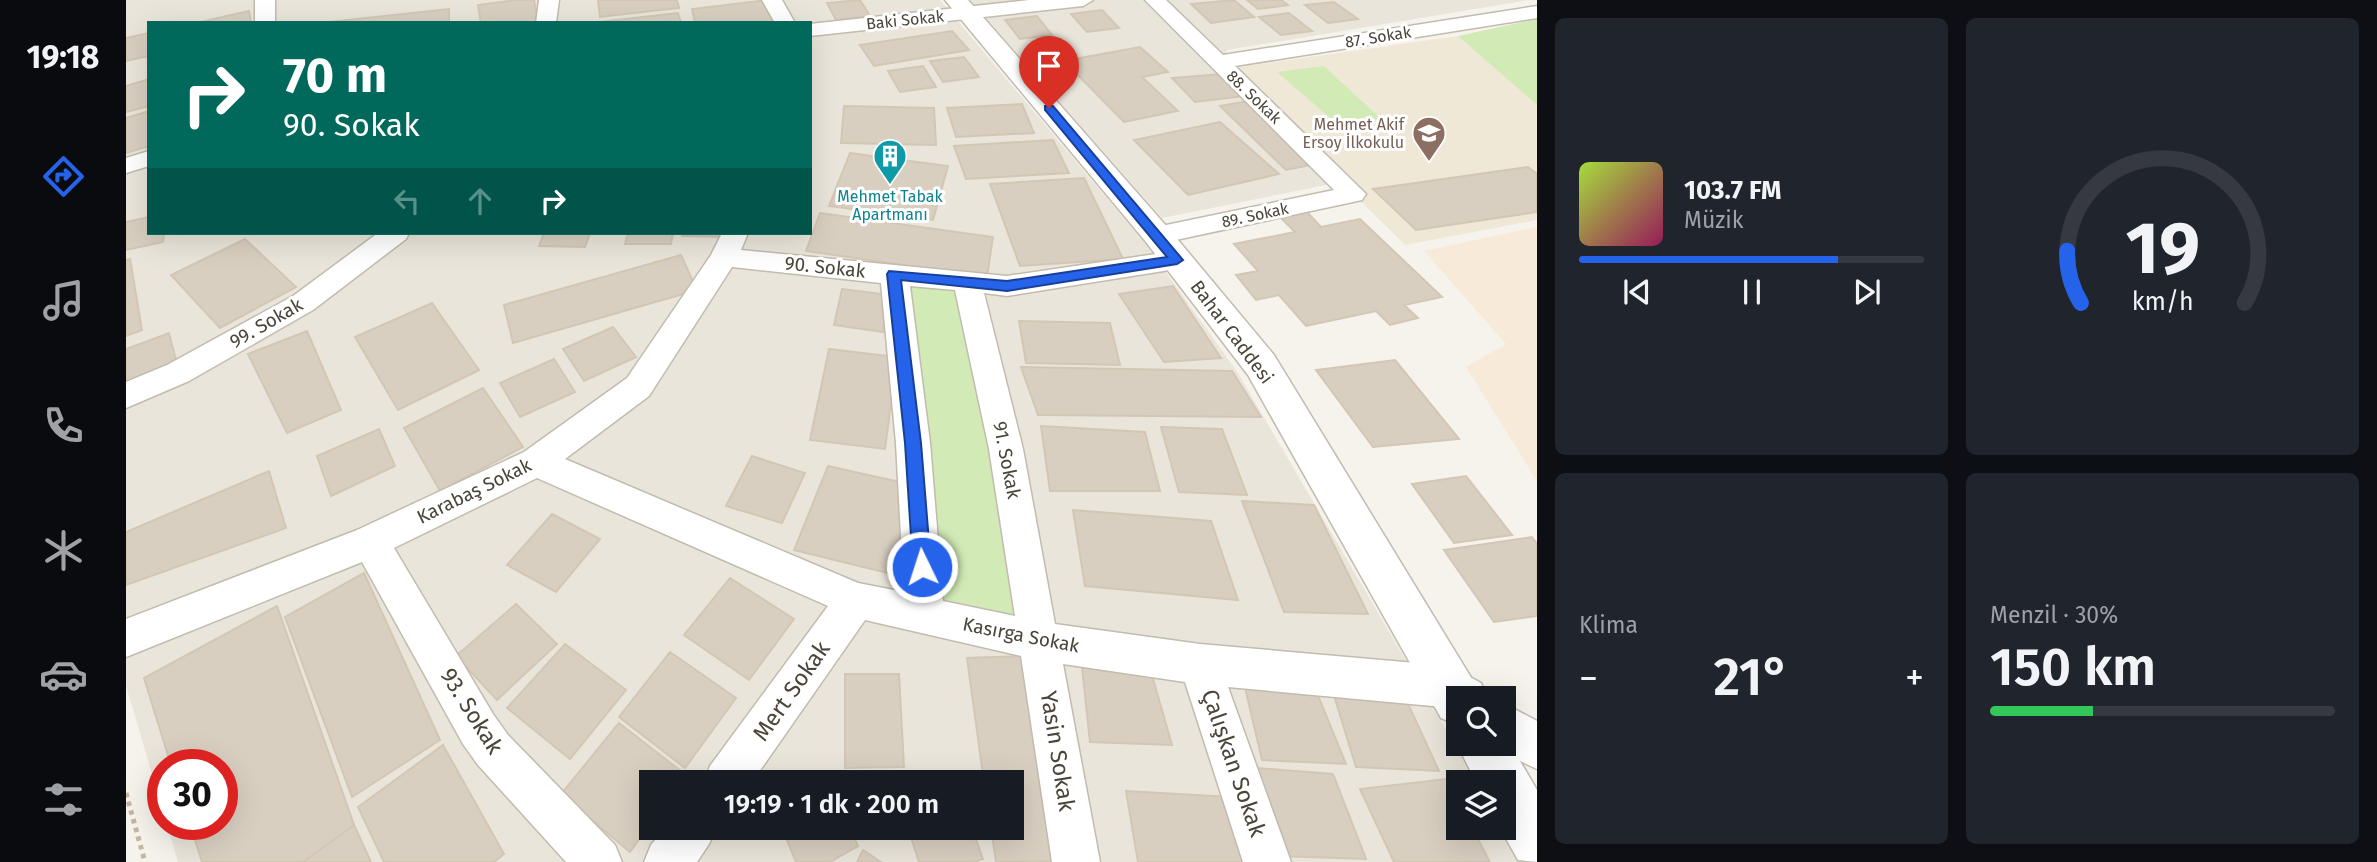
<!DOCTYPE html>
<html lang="tr">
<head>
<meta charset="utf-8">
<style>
	:root { --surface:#171b24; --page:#20242c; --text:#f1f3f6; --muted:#9ea1a6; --line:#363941; --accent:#2563eb }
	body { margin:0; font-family:"Fira Sans",sans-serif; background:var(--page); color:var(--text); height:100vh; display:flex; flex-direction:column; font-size:26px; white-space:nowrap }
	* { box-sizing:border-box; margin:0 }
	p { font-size:23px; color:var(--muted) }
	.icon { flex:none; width:38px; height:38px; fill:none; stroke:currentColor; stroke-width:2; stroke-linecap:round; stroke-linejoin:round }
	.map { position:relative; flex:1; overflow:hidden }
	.sheet { display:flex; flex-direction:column; gap:18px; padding:18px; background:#0d0f14; width:840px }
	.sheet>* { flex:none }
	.top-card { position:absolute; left:21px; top:21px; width:665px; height:214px; border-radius:0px; box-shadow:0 7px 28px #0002; background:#00695c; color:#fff; overflow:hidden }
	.fabs { position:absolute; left:1320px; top:686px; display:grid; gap:14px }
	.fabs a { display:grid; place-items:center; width:70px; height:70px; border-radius:0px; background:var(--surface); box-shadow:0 7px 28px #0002; font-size:35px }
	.speed { position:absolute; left:21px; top:749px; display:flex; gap:14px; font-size:35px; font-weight:700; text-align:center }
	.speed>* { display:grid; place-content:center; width:91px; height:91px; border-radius:50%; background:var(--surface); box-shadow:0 7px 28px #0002; line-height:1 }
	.speed .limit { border:10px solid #d22; background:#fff; color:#111 }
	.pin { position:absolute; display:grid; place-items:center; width:60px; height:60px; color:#fff; margin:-72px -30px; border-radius:50% 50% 50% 0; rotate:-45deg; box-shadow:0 0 7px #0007 }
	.pin .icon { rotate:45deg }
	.me { position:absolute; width:77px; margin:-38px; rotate:356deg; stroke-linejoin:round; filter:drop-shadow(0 0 5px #0008) }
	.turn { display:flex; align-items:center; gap:24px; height:147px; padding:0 21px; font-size:32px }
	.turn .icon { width:91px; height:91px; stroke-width:2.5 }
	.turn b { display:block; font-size:49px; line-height:60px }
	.lanes { display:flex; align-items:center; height:66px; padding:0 21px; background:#0003; justify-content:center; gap:35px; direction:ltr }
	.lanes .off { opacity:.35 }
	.big { font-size:52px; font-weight:600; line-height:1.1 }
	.sheet .widget { flex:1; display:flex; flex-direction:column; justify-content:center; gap:10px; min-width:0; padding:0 24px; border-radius:10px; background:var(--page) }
	.sheet .dial { align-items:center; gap:0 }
	.dial svg { height:182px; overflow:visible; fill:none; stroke:var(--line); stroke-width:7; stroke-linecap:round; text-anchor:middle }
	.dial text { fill:var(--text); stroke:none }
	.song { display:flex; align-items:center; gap:21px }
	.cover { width:84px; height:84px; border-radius:10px; background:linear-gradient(135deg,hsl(80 70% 55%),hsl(330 70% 35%)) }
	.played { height:7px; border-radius:4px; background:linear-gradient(90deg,var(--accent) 75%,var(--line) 75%) }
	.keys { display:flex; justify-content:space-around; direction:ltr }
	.heat { display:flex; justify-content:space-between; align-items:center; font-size:38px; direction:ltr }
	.charge { height:10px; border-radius:5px; background:linear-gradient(90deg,#34c759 30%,var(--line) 0) }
	.sheet .tiles { flex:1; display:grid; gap:18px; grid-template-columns:repeat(2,1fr) }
	.trip { position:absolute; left:513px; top:770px; width:385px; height:70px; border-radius:0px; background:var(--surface); box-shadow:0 7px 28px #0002; font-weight:600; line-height:70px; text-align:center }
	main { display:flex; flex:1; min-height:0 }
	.tabs { display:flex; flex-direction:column; width:126px; justify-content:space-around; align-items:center; background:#090b0e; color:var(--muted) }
	.tabs .icon { width:49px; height:49px }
	.tabs .on { color:var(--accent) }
	.tabs b { font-size:32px; color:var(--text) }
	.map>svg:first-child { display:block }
	.residential { fill:#eae5da; fill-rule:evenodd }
	.commercial { fill:#f7ead8 }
	.education { fill:#efe8d6 }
	.green { fill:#d2eab5 }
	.building { fill:#d8cfc1; stroke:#d3c7b4; stroke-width:2 }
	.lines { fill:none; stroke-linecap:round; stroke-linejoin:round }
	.minor-casing { stroke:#c2bbae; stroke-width:3 }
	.tertiary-casing { stroke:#c2bbae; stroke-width:3 }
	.path { stroke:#c4b79f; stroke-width:5; stroke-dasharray:4.5 4.5; stroke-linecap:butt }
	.minor { fill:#fff; fill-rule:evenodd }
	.tertiary { fill:#fff; fill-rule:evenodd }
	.route { fill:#2563eb; stroke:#184099; stroke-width:2 }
	.labels { text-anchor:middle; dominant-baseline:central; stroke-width:6; stroke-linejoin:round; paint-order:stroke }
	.far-street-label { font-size:16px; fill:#4b4439; stroke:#fff }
	.far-education-label { font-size:16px; fill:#785e54; stroke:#fff; text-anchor:end }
	.far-culture-label { font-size:16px; fill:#0d838f; stroke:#fff }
	.street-label { font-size:19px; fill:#4b4439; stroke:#fff }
	.near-street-label { font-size:23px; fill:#4b4439; stroke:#fff }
</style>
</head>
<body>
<main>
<nav class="tabs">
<b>19:18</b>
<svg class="icon on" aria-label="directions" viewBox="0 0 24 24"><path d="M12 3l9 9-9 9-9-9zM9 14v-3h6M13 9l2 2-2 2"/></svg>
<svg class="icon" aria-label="music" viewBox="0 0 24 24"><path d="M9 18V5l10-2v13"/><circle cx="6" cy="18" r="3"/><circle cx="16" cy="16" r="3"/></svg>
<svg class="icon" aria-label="phone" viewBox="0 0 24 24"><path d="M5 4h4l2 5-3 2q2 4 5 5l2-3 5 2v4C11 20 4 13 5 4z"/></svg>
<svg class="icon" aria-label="climate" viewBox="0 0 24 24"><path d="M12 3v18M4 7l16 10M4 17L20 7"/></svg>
<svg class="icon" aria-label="car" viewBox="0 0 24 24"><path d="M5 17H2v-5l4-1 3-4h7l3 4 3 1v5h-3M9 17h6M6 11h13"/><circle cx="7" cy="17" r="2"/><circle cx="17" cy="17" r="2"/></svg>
<svg class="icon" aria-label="filters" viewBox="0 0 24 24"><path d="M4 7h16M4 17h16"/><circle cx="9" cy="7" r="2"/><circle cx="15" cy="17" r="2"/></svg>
</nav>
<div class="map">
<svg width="1411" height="862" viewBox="0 0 1411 862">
	<rect width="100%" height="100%" fill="#f6f3ec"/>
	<!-- residential -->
	<path class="residential" d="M0,0H814L1022,247L1112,373L1351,782H1332V828H1377L1397,862H52L41,824H96V765H37V811L0,686ZM23,23H684V233H23ZM525,782H886V828H525Z
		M844,0H1403L1101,50L1096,68L1215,182L1036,218Z"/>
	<!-- commercial -->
	<path class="commercial" d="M1411,227V481L1340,367L1380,344L1298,251Z"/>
	<!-- education -->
	<path class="education" d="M1332,36L1411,105V220L1279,245L1100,69Z"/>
	<!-- green -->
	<path class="green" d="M1411,19V105L1332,36Z
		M1198,66L1255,119L1216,128L1151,72Z
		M772,276L839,283L909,635L802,614Z"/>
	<!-- building -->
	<path class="building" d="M390,0H408L412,23H355L352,5Z
		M472,0H551L553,8L474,17Z
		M642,0L651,23H569L566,9Z
		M734,0L744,16L710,20L701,3Z
		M1108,0L1128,17L1085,23L1065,4Z
		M1121,0H1155L1162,5L1132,9Z
		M1208,2L1232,19L1202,23L1179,5Z
		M323,9V23H193Z
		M976,10L993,28L961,32L945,14Z
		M123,11L125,23H70Z
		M552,13L555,23H473V22Z
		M1163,13L1186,31L1155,35L1133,17Z
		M911,16L926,35L894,39L879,20Z
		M826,31L843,50L748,66L734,45Z
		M23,33V56L0,61V38Z
		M1014,47L1042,72L1016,77L1052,111L998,122L938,61Z
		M838,57L853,77L817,82L804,61Z
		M797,66L810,87L774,92L762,71Z
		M1095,74L1118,96L1069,102L1046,78Z
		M23,79V106L0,112V86Z
		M1123,101L1190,164L1160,170L1094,106Z
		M896,104L908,133L830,137L821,108Z
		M718,106L808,108L810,145L715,143Z
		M23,111V146L0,153V118Z
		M1094,122L1153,174L1062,195L1008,140Z
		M927,140L943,173L840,179L828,146Z
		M724,153L822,166L807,220L703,206Z
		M1402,167L1411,174V212L1290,230L1247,189Z
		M958,178L997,259L894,266L864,184Z
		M1180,211L1195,227L1234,219L1316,297L1278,305L1292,318L1264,325L1250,311L1180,326L1153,295L1130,300L1110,275L1132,271L1108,244L1169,232L1154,217Z
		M694,213L867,237L861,277L680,251Z
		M23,217V233H38L37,242L0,250V222Z
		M418,233H464L459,247L413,246Z
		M502,233H547L545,244H499Z
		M557,233H602V237L556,236Z
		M119,239L170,287L94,328L45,275Z
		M555,255L571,290L387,343L378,305Z
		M4,259L16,330L0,336V260Z
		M1047,286L1095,358L1038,362L993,294Z
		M716,289L764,295L757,332L708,325Z
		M306,303L353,370L272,410L229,337Z
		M893,321L984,323L994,365L900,363Z
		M487,327L510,357L458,381L437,349Z
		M181,331L215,410L161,433L122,354Z
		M43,333L51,364L0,383V349Z
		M703,349L771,357L759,449L684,440Z
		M428,359L449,392L394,417L374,383Z
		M1269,360L1333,439L1247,447L1190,370Z
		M895,367L1106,371L1135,417L912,415Z
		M357,388L397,447L314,491L278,428Z
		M915,426L1019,432L1034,491H924Z
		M1035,427L1096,429L1121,495L1053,492Z
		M253,429L269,466L205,496L191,456Z
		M626,456L679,473L656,523L600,506Z
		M702,466L783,484L770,575L668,550Z
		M143,471L160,528L0,585V532Z
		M1340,476L1386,535L1328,543L1286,484Z
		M1116,501L1188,505L1242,614L1158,612Z
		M947,510L1085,521L1112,600L959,586Z
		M426,514L474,539L430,592L381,565Z
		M1406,537L1411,544V616L1368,622L1318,550Z
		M238,573L314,740L226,797L159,617Z
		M604,578L668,619L623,680L558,635Z
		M390,604L431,644L371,700L330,656Z
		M151,606L228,825L177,862H76L64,824H96V765H45L18,678Z
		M439,644L500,690L444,759L381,708Z
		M544,652L610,698L559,768L493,717Z
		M901,656L940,861L870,862L865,828H886V782H858L841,658Z
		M956,667L1025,672L1046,745L964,742Z
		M719,674H773L778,767L719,768Z
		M1118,683L1189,688L1220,764L1136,760Z
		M1206,689L1278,695L1313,771L1230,767Z
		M493,723L560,775L555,782H525V823L504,852L435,794Z
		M317,745L378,854L368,862H258L232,807Z
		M1131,768L1207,774L1240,859L1151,856Z
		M1320,779L1332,801V828H1346L1364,862H1268L1234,789Z
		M1000,791L1104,797L1119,862H1012Z
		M228,825L245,862H177Z
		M656,828H724L732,846L704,862H670Z
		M782,828H846L857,859L847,862H793Z
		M737,850L755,862H731Z"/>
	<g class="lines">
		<defs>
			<path id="minor" d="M129,0H149V23H129Z
				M413,0H433L430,23H410Z
				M636,0H656L669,23H649Z
				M903,0H967L957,6L684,36V24Z
				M1019,0H1040L1097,55L1411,6V18L1109,66L1240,194L1236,200L1227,202L1031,244L1021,241L1018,235L1021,229L1208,190Z
				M23,151V166L0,173V158Z
				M252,233H283L280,239L187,310L63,381L0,408V382L41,365L167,296Z
				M596,233H622L615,250L881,276L1050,251L1060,253L1064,260L1060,267L1050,269L881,296L858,293L897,449L929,624L1074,644L1324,666L1355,683L1361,698H1332V715L1317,707L1102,687L1165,862H1117L1059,682L937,664L974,862H926L895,656L739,620L626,782H578L584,766L702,606L411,478L268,548L367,714L382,735L489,845L496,862H440L352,765L337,744L236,562L0,657V619L231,530L398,452L501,378L585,255ZM606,267L755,283L770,443L778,592L732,583L439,459L523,396ZM784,286L829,290L863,449L889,616L817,601L804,443Z
				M1377,703L1411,721V769L1396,762L1369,744H1377Z
				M539,828H590L583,844L571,862H518L525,845Z"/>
			<path id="tertiary" d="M819,0H842L1042,228L1148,355L1349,684L1355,698H1332V725L1315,718L1122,375L1020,242Z
				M1377,732L1411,790V862L1392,860L1374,828H1377V782H1350L1331,744H1377Z"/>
		</defs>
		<!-- minor casing -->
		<use href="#minor" class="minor-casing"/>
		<!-- tertiary casing -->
		<use href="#tertiary" class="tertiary-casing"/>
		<!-- path -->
		<path class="path" d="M0,793L19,862"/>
		<!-- minor -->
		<use href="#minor" class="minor"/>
		<!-- tertiary -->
		<use href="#tertiary" class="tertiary"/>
	</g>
	<!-- route -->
	<path class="route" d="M919,106H927L1057,260L1051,264L881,291L775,280L795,443L805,567L802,572L796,575L789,572L787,567L779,443L761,274L763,271L881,281L1041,257L919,110Z"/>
	<!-- icons -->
	<defs>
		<symbol id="school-pin" viewBox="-11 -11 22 30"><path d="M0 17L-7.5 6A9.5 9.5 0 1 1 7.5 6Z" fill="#8d6e63" stroke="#fff"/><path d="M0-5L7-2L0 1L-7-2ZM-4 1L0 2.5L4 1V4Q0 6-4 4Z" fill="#fff"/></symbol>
		<symbol id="building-pin" viewBox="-11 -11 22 30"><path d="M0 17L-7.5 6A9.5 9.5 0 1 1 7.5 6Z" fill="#0f9aa8" stroke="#fff"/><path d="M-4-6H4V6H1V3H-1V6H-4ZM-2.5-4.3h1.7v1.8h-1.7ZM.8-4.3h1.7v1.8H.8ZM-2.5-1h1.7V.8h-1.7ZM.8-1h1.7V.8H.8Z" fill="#fff"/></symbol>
	</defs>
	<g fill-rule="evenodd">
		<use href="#school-pin" x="1284" y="114" width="38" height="52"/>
		<use href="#building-pin" x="745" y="137" width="38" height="52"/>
	</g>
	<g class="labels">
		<!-- far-street labels -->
		<g class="far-street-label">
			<text transform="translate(779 20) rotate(-6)">Baki Sokak</text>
			<text transform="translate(1252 37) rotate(-9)">87. Sokak</text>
			<text transform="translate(1128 97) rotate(44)">88. Sokak</text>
			<text transform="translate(1129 215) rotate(-12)">89. Sokak</text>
		</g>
		<!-- far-education labels -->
		<g class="far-education-label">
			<text x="1278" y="124">Mehmet Akif<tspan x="1278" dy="18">Ersoy İlkokulu</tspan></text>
		</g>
		<!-- far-culture labels -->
		<g class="far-culture-label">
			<text x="764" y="196">Mehmet Tabak<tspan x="764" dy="18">Apartmanı</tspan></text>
		</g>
		<!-- street labels -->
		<g class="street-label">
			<text transform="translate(699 267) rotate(6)">90. Sokak</text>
			<text transform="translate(140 323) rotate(-30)">99. Sokak</text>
			<text transform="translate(1106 332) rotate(53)">Bahar Caddesi</text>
			<text transform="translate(881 460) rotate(79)">91. Sokak</text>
			<text transform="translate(348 491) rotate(-26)">Karabaş Sokak</text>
			<text transform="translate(895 635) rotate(11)">Kasırga Sokak</text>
		</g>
		<!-- near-street labels -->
		<g class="near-street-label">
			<text transform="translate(665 691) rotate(-55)">Mert Sokak</text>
			<text transform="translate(346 711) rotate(58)">93. Sokak</text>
			<text transform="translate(932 751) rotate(81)">Yasin Sokak</text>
			<text transform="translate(1108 763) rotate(71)">Çalışkan Sokak</text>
		</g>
	</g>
</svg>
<div class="fabs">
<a><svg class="icon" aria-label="search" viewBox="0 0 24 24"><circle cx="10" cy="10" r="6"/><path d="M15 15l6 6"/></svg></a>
<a><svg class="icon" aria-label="layers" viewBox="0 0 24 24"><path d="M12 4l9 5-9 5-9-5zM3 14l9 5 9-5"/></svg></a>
</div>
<div class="speed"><div class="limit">30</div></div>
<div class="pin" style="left:923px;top:108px;background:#d93025"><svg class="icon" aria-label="arrive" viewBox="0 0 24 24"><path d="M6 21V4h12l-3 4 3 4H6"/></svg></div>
<svg class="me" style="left:796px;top:567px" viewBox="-20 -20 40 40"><circle r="17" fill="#2563eb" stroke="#fff" stroke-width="3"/><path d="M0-11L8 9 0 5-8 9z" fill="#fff"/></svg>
<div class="trip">19:19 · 1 dk · 200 m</div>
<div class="top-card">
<div class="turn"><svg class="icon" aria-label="right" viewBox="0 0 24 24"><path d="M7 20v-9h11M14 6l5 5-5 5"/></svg><div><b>70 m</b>90. Sokak</div></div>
<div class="lanes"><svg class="icon off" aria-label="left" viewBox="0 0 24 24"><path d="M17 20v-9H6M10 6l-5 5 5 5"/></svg><svg class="icon off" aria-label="ahead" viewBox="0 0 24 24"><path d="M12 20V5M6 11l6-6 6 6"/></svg><svg class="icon" aria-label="right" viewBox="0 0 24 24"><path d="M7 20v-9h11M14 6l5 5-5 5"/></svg></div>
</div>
</div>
<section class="sheet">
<div class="tiles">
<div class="widget">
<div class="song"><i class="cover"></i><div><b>103.7 FM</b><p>Müzik</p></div></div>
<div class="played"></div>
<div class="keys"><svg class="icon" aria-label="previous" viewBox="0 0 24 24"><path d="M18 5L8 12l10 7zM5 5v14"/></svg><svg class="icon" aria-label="pause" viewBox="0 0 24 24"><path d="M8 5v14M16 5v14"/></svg><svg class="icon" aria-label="next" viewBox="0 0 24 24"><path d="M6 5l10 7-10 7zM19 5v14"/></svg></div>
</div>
<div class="widget dial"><svg viewBox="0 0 100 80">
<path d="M14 69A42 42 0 1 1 86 69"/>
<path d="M14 69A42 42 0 0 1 8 46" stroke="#2563eb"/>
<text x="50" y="56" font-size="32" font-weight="700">19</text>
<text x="50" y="72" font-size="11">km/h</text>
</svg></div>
<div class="widget"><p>Klima</p>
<div class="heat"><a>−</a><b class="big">21°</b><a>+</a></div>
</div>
<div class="widget"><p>Menzil · 30%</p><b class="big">150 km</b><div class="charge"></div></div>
</div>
</section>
</main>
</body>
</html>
